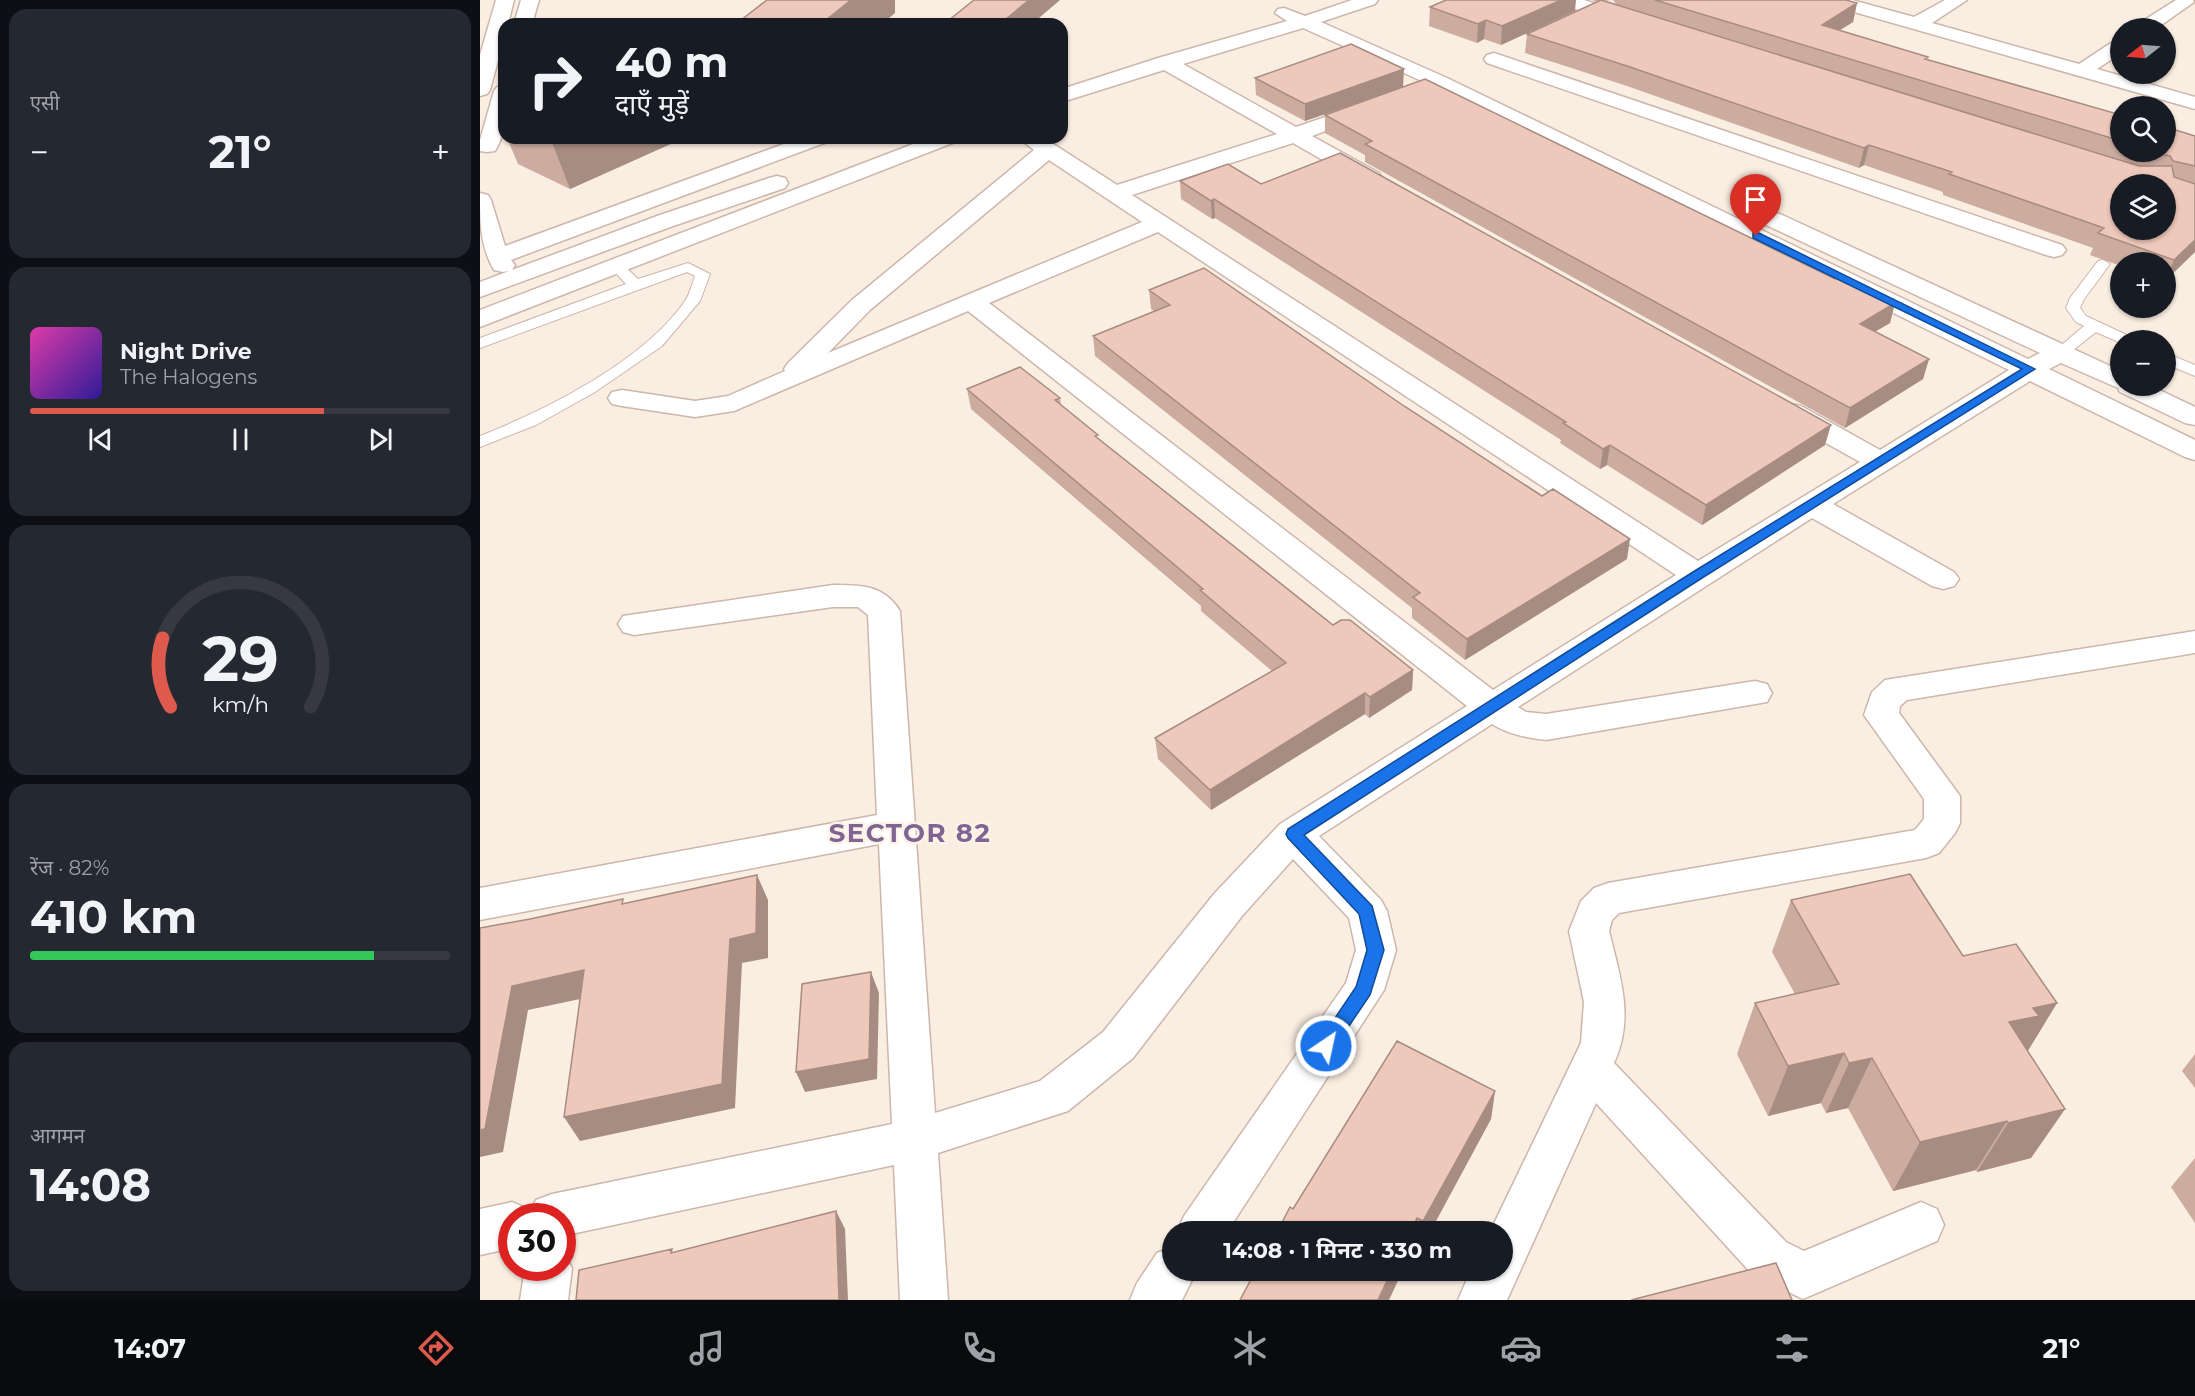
<!DOCTYPE html>
<html lang="hi">
<head>
<meta charset="utf-8">
<style>
	:root { --surface:#171b24; --page:#242831; --text:#f1f3f6; --muted:#9ea1a6; --line:#363941; --accent:#de5a4c }
	body { margin:0; font-family:Montserrat,"Noto Sans Devanagari",sans-serif; background:var(--page); color:var(--text); height:100vh; display:flex; flex-direction:column; font-size:22px; white-space:nowrap }
	* { box-sizing:border-box; margin:0 }
	p { font-size:20px; color:var(--muted) }
	.icon { flex:none; width:33px; height:33px; fill:none; stroke:currentColor; stroke-width:2; stroke-linecap:round; stroke-linejoin:round }
	.map { position:relative; flex:1; overflow:hidden }
	.sheet { display:flex; flex-direction:column; gap:9px; padding:9px; background:#0d0f14; width:480px }
	.sheet>* { flex:none }
	.banner { position:absolute; left:18px; top:18px; width:570px; height:126px; border-radius:18px; box-shadow:0 2px 4px #0004; background:#171b24; color:var(--text); overflow:hidden }
	.needle { width:39px; rotate:253deg }
	.controls { position:absolute; left:1630px; top:18px; display:grid; gap:12px }
	.controls a { display:grid; place-items:center; width:66px; height:66px; border-radius:50%; background:var(--surface); box-shadow:0 2px 4px #0004; font-size:30px }
	.speed { position:absolute; left:18px; top:1203px; display:flex; gap:12px; font-size:30px; font-weight:700; text-align:center }
	.speed>* { display:grid; place-content:center; width:78px; height:78px; border-radius:50%; background:var(--surface); box-shadow:0 2px 4px #0004; line-height:1 }
	.speed .limit { border:9px solid #d22; background:#fff; color:#111 }
	.pin { position:absolute; display:grid; place-items:center; width:51px; height:51px; color:#fff; margin:-62px -26px; border-radius:50% 50% 50% 0; rotate:-45deg; box-shadow:0 0 6px #0007 }
	.pin .icon { rotate:45deg }
	.me { position:absolute; width:66px; margin:-33px; rotate:34deg; stroke-linejoin:round; filter:drop-shadow(0 0 4px #0008) }
	.turn { display:flex; align-items:center; gap:21px; height:126px; padding:0 18px; font-size:27px }
	.turn .icon { width:78px; height:78px; stroke-width:2.5 }
	.turn b { display:block; font-size:42px; line-height:51px }
	.big { font-size:45px; font-weight:700; line-height:1.1 }
	.sheet .card { flex:1; display:flex; flex-direction:column; justify-content:center; gap:9px; min-width:0; padding:0 21px; border-radius:18px; background:var(--page) }
	.sheet .dial { align-items:center; gap:0 }
	.dial svg { height:156px; overflow:visible; fill:none; stroke:var(--line); stroke-width:7; stroke-linecap:round; text-anchor:middle }
	.dial text { fill:var(--text); stroke:none }
	.song { display:flex; align-items:center; gap:18px }
	.cover { width:72px; height:72px; border-radius:9px; background:linear-gradient(135deg,hsl(320 70% 55%),hsl(250 70% 35%)) }
	.played { height:6px; border-radius:3px; background:linear-gradient(90deg,var(--accent) 70%,var(--line) 70%) }
	.keys { display:flex; justify-content:space-around; direction:ltr }
	.heat { display:flex; justify-content:space-between; align-items:center; font-size:33px; direction:ltr }
	.charge { height:9px; border-radius:4px; background:linear-gradient(90deg,#34c759 82%,var(--line) 0) }
	.trip { position:absolute; left:682px; top:1221px; width:351px; height:60px; border-radius:30px; background:var(--surface); box-shadow:0 2px 4px #0004; font-weight:700; line-height:60px; text-align:center }
	.tabs { display:flex; height:96px; justify-content:space-around; align-items:center; background:#090b0e; color:var(--muted) }
	.tabs .icon { width:42px; height:42px }
	.tabs .current { color:var(--accent) }
	.tabs b { font-size:27px; color:var(--text) }
	main { display:flex; flex:1; min-height:0 }
	.map>svg:first-child { display:block }
	.lines { fill:none; stroke-linecap:round; stroke-linejoin:round }
	.lane-casing { stroke:#cdb6ab; stroke-width:2 }
	.street-casing { stroke:#cdb6ab; stroke-width:3 }
	.lane { fill:#fff; fill-rule:evenodd }
	.street { fill:#fff; fill-rule:evenodd }
	.wall { fill:#cdaca0 }
	.shaded-wall { fill:#a78c82 }
	.building { fill:#eec8ba; stroke:#a78c82; stroke-width:1.5; fill-rule:evenodd }
	.route { fill:#1a73e8; stroke:#114b97; stroke-width:1.5 }
	.labels { text-anchor:middle; dominant-baseline:central; stroke-width:5; stroke-linejoin:round; paint-order:stroke }
	.district-label { font-size:26px; font-weight:bold; letter-spacing:1.5px; fill:#7e6593; stroke:#fef2e6 }
</style>
</head>
<body>
<main>
<section class="sheet">
<div class="card"><p>एसी</p>
<div class="heat"><a>−</a><b class="big">21°</b><a>+</a></div>
</div>
<div class="card">
<div class="song"><i class="cover"></i><div><b>Night Drive</b><p>The Halogens</p></div></div>
<div class="played"></div>
<div class="keys"><svg class="icon" aria-label="previous" viewBox="0 0 24 24"><path d="M18 5L8 12l10 7zM5 5v14"/></svg><svg class="icon" aria-label="pause" viewBox="0 0 24 24"><path d="M8 5v14M16 5v14"/></svg><svg class="icon" aria-label="next" viewBox="0 0 24 24"><path d="M6 5l10 7-10 7zM19 5v14"/></svg></div>
</div>
<div class="card dial"><svg viewBox="0 0 100 80">
<path d="M14 69A42 42 0 1 1 86 69"/>
<path d="M14 69A42 42 0 0 1 10 34" stroke="#de5a4c"/>
<text x="50" y="56" font-size="32" font-weight="700">29</text>
<text x="50" y="72" font-size="11">km/h</text>
</svg></div>
<div class="card"><p>रेंज · 82%</p><b class="big">410 km</b><div class="charge"></div></div>
<div class="card"><p>आगमन</p><b class="big">14:08</b></div>
</section>
<div class="map">
<svg width="1715" height="1300" viewBox="0 0 1715 1300">
	<rect width="100%" height="100%" fill="#faede1"/>
	<g class="lines">
		<defs>
			<path id="lane" d="M1623,260L1630,264L1604,299L1600,308L1606,316L1651,337L1654,340H1641V343L1616,332L1587,355H1577L1574,352L1577,349L1604,326L1596,322L1586,308L1590,298L1618,261Z
				M137,263L142,264L158,279L208,263L230,274L220,301L182,346L115,392L56,425L0,447V436C66,410 164,361 205,301C210,294 212,284 215,276L207,272L0,348V338L146,284L130,267Z
				M1686,353L1715,365V376L1686,364Z"/>
			<path id="street" d="M16,0H34L28,24H24V38L10,90L7,94L0,96V55Z
				M41,0H59L52,24H34Z
				M872,0H898L895,4L841,22L967,78L1548,359L1560,353L1284,224L1280,219L1284,214L1292,212L1300,214L1641,371V386H1671L1715,407V425L1705,423L1640,392L1638,388L1581,363L1569,369L1715,440V460L1705,457L1550,381L1353,504L1474,572L1479,579L1474,586L1463,589L1452,586L1332,518L1038,707L1046,712L1066,714L1275,681L1287,684L1292,693L1287,702L1066,740C1045,737 1030,735 1012,724L839,836L901,900L907,911L916,950L904,990L747,1232H697L704,1216L866,983L876,950L869,918L813,859L762,916L653,1058L588,1111L458,1153L468,1300H420L414,1165L82,1236V1216H32V1248L0,1255V1209L32,1202L48,1209L50,1213L56,1200L72,1194L412,1124L399,844L0,920V888L397,815L388,615L378,607H353L154,635L143,632L138,624L143,616L353,585C381,585 404,585 420,611L455,1113L560,1081L623,1032L734,894L800,824L987,706L488,311L254,411L215,417L142,406L132,404L128,398L132,392L142,390L215,401L248,396L305,371L304,369L308,363L372,300L554,150L539,138H564L637,185L797,134L684,70L582,102V89L678,58L807,21L795,13L798,9L804,8L825,16ZM823,28L953,86L1529,370L1400,450L1321,406L1311,404L1301,406L1297,412L1301,418L1380,462L1218,561L652,195L813,143L883,183L891,185L899,183L902,178L899,173L832,136L894,113L897,109L894,105L887,103L880,105L816,127L703,64ZM569,160L662,222L348,353L390,310ZM678,232L1196,575L1013,690L509,303Z
				M1077,0H1104L1157,17L1159,21L1157,25H1143L1080,4Z
				M1343,0H1372L1434,17L1465,0H1487L1452,23L1599,64L1634,41L1641,39V53L1617,69L1715,97V109L1346,4Z
				M1696,0H1713L1714,2L1677,28H1656L1658,24Z
				M1014,53L1582,245L1586,250L1582,255L1574,257L1566,255L1007,63L1004,59L1007,55Z
				M24,85C24,108 28,131 15,151L7,152L0,151V140L14,91L17,87Z
				M320,138H351L347,142L31,260L35,265L32,270L177,216L289,178L297,176L305,178L308,183L305,188L193,226L0,297V282L29,271L23,272L14,270C0,246 0,222 0,193L8,195L11,200L25,246Z
				M449,138H479L475,142L0,327V310Z
				M1715,631V653L1427,700L1420,706L1419,713L1480,796V823L1475,833L1459,853L1446,858L1139,913L1132,920L1129,931C1140,977 1155,1017 1134,1063L1306,1242L1324,1251L1441,1202L1457,1209L1464,1225L1457,1241L1323,1299L1272,1274L1116,1103L1027,1300H978L991,1270H1023V1232H1010L1101,1043L1104,1002L1089,931L1101,901L1114,888L1128,883L1435,830L1444,819V799L1384,715L1392,692L1405,680Z
				M693,1247V1270H717L702,1300H650L657,1283L677,1253Z
				M82,1250L92,1268L88,1300H40L45,1268H82Z"/>
		</defs>
		<!-- lane casing -->
		<use href="#lane" class="lane-casing"/>
		<!-- street casing -->
		<use href="#street" class="street-casing"/>
		<!-- lane -->
		<use href="#lane" class="lane"/>
		<!-- street -->
		<use href="#street" class="street"/>
	</g>
	<!-- wall -->
	<path class="wall" d="M1112,0H1131L1124,1L1136,4L1133,0H1366L1377,3L1373,22L1359,30L1448,57L1447,59L1641,115V152H1686L1715,136V252L1686,280V262H1641V266L1610,255L1613,248L1463,195V192L1384,165L1379,168L1147,86L1045,53L1047,34L1117,2Z
		M950,7L1095,11L1021,45L1004,39L997,43L949,26Z
		M775,78L923,87L825,121L776,95Z
		M845,115L1355,279L1415,303L1410,323L1394,332L1449,359L1443,379L1365,428L885,162V155L845,133Z
		M24,116V130L19,118Z
		M27,138H204L90,189L38,164Z
		M700,181L781,184L1345,445L1222,525L1127,465L1120,469L1080,443L1081,440L735,218L732,219L701,199Z
		M669,290L1147,559L985,660L932,618V608L615,356L613,336L674,311L671,309Z
		M487,389L580,398L581,405L619,439L853,625L933,670L932,690L889,718L885,714L731,810L678,759L675,738L792,671L721,611V606L491,409Z
		M1311,900L1483,956L1577,1003L1547,1052L1585,1109L1551,1158L1497,1172L1496,1170L1413,1191L1368,1108L1346,1113L1341,1103L1288,1116L1257,1054L1275,1003L1315,994L1292,952Z
		M1715,1054V1088L1702,1071Z
		M1015,1091L1011,1119L950,1232H797L813,1209Z
		M1715,1158V1223L1691,1187Z"/>
	<!-- shaded-wall -->
	<path class="shaded-wall" d="M371,0H415V13L402,24H341Z
		M549,0H580L552,24H520Z
		M1081,0H1096L1095,11L1021,45L1022,26Z
		M1377,3L1373,22L1338,44L1342,25Z
		M1006,20L1004,39L997,43L998,24Z
		M924,69L923,87L825,121V104Z
		M81,138H204L90,189L72,142Z
		M1389,145L1384,165L1379,168L1384,148Z
		M734,199L735,218L732,219L731,201Z
		M1715,240V252L1686,280L1694,260Z
		M1415,303L1410,323L1374,344L1380,324Z
		M1449,359L1443,379L1365,428L1370,408Z
		M1351,425L1345,445L1222,525L1226,505Z
		M1130,445L1127,465L1120,469L1123,449Z
		M1150,539L1147,559L985,660L987,639Z
		M933,670L932,690L889,718L890,697Z
		M885,693V714L731,810L730,790Z
		M277,875L288,900V958L262,963L255,1108L100,1141L84,1117L250,939Z
		M104,970L119,995L48,1010L23,1152L0,1157V1130L32,986Z
		M391,972L399,993L397,1079L325,1092L316,1072Z
		M1577,1003L1546,1054L1529,1022L1553,1008Z
		M1364,1053L1341,1103L1288,1116L1308,1066Z
		M1392,1058L1368,1108L1346,1113L1369,1063Z
		M1015,1091L1011,1119L950,1232H942L943,1221Z
		M1585,1109L1551,1158L1497,1172L1528,1123Z
		M1527,1121L1496,1170L1413,1191L1440,1142Z
		M356,1211L365,1229L368,1300H359Z
		M937,1218L936,1232H931Z
		M912,1270H923L909,1300H898Z"/>
	<!-- building -->
	<path class="building" d="M287,0H371L341,24H245L256,19L261,20Z
		M494,0H549L520,24H464Z
		M966,0H1081L1022,26L1006,20L998,24L950,7Z
		M1121,0L1659,166H1692L1694,177L1715,184V240L1694,260L1618,233L1624,228L1469,174L1472,172L1389,145L1384,148L1150,67L1047,34ZM1641,184H1686V230H1641Z
		M1175,0H1366L1377,3L1342,25L1448,57L1445,59L1641,115V141Z
		M871,44L924,69L825,104L775,78Z
		M945,79L1355,279L1359,277L1415,303L1380,324L1449,359L1370,408L885,144L892,141L845,115Z
		M1686,127L1715,136V166L1693,161L1690,156L1674,152H1686Z
		M63,138H81L72,142Z
		M860,153L1351,425L1226,505L1130,445L1123,449L1083,423L1086,422L734,199L731,201L700,181L748,164L781,184Z
		M724,268L924,406L1062,496L1073,489L1150,539L987,639L933,597L940,593L613,336L690,305L669,290Z
		M540,367L580,398L575,400L618,435L615,436L853,625L861,620H870L933,670L890,697L885,693L730,790L675,738L806,663L720,590L723,589L487,389Z
		M1430,874L1483,956L1536,944L1577,1003L1553,1008L1559,1016L1529,1022L1585,1109L1528,1123L1527,1121L1440,1142L1392,1058L1369,1063L1364,1053L1308,1066L1275,1003L1359,984L1311,900Z
		M277,875L276,933L250,939L242,1084L84,1117L104,970L32,986L5,1129L0,1130V928L50,919L143,899L142,904Z
		M391,972L389,1059L316,1072L322,984Z
		M917,1041L1015,1091L943,1221L937,1218L931,1232H797L810,1207L813,1209Z
		M356,1211L359,1300H96L99,1270L192,1249L191,1253Z
		M1296,1263L1312,1300H1151Z
		M776,1270H912L898,1300H760Z"/>
	<!-- route -->
	<path class="route" d="M1273,233H1279L1555,369L1222,578L824,835L892,906L904,950L890,995L852,1051L846,1053L840,1051L837,1046L840,1040L876,987L887,950L879,914L808,838L806,834L808,829L1213,572L1542,369L1273,238Z"/>
	<g class="labels">
		<!-- district labels -->
		<g class="district-label">
			<text x="430" y="833">SECTOR 82</text>
		</g>
	</g>
</svg>
<div class="controls">
<a><svg class="needle" viewBox="-14 -14 28 28"><path d="M0-13l5 13h-10z" fill="#e53935"/><path d="M0 13l5-13h-10z" fill="#9ea1a6"/></svg></a>
<a><svg class="icon" aria-label="search" viewBox="0 0 24 24"><circle cx="10" cy="10" r="6"/><path d="M15 15l6 6"/></svg></a>
<a><svg class="icon" aria-label="layers" viewBox="0 0 24 24"><path d="M12 4l9 5-9 5-9-5zM3 14l9 5 9-5"/></svg></a>
<a>+</a>
<a>−</a>
</div>
<div class="speed"><div class="limit">30</div></div>
<div class="pin" style="left:1276px;top:236px;background:#d93025"><svg class="icon" aria-label="arrive" viewBox="0 0 24 24"><path d="M6 21V4h12l-3 4 3 4H6"/></svg></div>
<svg class="me" style="left:846px;top:1046px" viewBox="-20 -20 40 40"><circle r="17" fill="#1a73e8" stroke="#fff" stroke-width="3"/><path d="M0-11L8 9 0 5-8 9z" fill="#fff"/></svg>
<div class="trip">14:08 · 1 मिनट · 330 m</div>
<div class="banner">
<div class="turn"><svg class="icon" aria-label="right" viewBox="0 0 24 24"><path d="M7 20v-9h11M14 6l5 5-5 5"/></svg><div><b>40 m</b>दाएँ मुड़ें</div></div>
</div>
</div>
</main>
<nav class="tabs">
<b>14:07</b>
<svg class="icon current" aria-label="directions" viewBox="0 0 24 24"><path d="M12 3l9 9-9 9-9-9zM9 14v-3h6M13 9l2 2-2 2"/></svg>
<svg class="icon" aria-label="music" viewBox="0 0 24 24"><path d="M9 18V5l10-2v13"/><circle cx="6" cy="18" r="3"/><circle cx="16" cy="16" r="3"/></svg>
<svg class="icon" aria-label="phone" viewBox="0 0 24 24"><path d="M5 4h4l2 5-3 2q2 4 5 5l2-3 5 2v4C11 20 4 13 5 4z"/></svg>
<svg class="icon" aria-label="climate" viewBox="0 0 24 24"><path d="M12 3v18M4 7l16 10M4 17L20 7"/></svg>
<svg class="icon" aria-label="car" viewBox="0 0 24 24"><path d="M5 17H2v-5l4-1 3-4h7l3 4 3 1v5h-3M9 17h6M6 11h13"/><circle cx="7" cy="17" r="2"/><circle cx="17" cy="17" r="2"/></svg>
<svg class="icon" aria-label="filters" viewBox="0 0 24 24"><path d="M4 7h16M4 17h16"/><circle cx="9" cy="7" r="2"/><circle cx="15" cy="17" r="2"/></svg>
<b>21°</b>
</nav>
</body>
</html>
